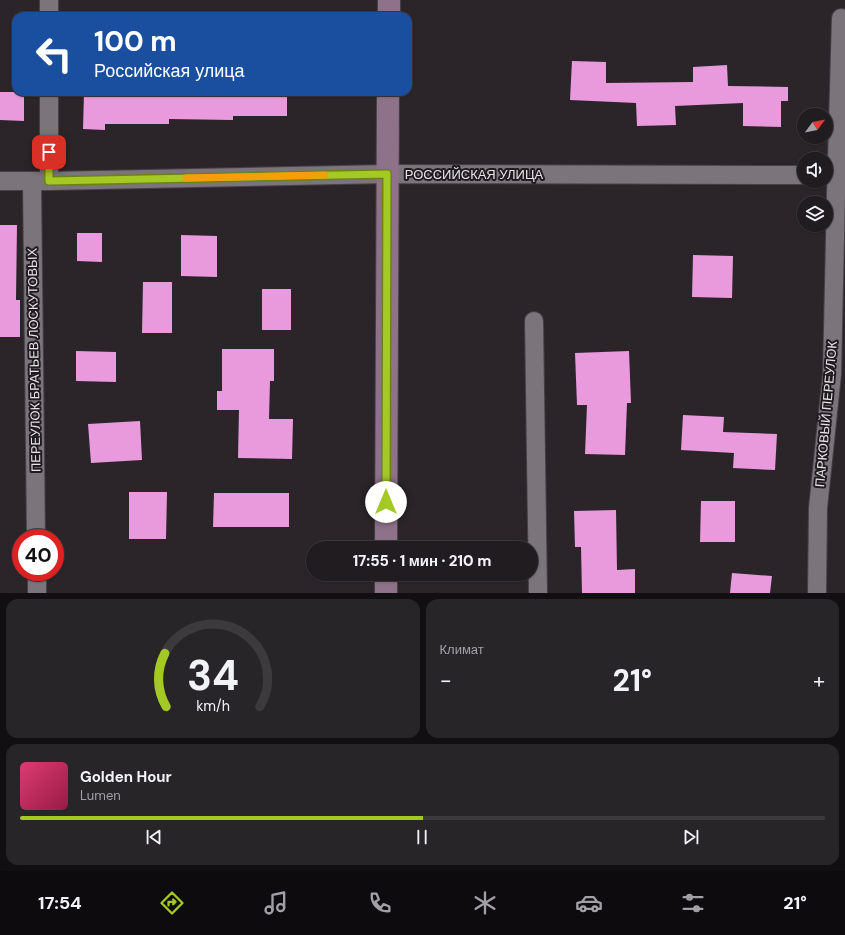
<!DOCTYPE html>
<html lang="ru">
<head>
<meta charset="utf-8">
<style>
	:root { --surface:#201c20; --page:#282529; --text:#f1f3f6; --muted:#a2a1a5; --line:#3d3a3e; --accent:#a4c824 }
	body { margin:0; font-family:"DM Sans",sans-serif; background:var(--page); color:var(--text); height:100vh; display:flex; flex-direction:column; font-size:15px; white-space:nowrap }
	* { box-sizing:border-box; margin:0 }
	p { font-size:13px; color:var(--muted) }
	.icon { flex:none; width:22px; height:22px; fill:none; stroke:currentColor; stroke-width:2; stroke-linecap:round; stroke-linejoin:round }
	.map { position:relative; height:593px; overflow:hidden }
	.side { display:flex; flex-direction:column; gap:6px; padding:6px; background:#120f12; flex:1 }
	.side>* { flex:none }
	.hud { position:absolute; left:12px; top:12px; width:400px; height:84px; border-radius:12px; box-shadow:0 1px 3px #0004,0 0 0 1px var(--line); background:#1a4fa0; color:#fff; overflow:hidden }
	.needle { width:26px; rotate:58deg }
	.fabs { position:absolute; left:797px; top:108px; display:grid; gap:8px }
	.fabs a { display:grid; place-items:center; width:36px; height:36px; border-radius:50%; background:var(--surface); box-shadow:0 1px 3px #0004,0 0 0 1px var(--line); font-size:20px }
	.speed { position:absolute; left:12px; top:529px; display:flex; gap:8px; font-size:20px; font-weight:700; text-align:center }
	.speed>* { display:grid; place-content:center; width:52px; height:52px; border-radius:50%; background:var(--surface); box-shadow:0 1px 3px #0004,0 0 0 1px var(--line); line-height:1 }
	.speed .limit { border:6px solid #d22; background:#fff; color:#111 }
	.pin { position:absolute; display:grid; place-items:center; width:34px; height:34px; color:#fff; margin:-17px; border-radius:8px; box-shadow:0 2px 6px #0006 }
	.me { position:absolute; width:44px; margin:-22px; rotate:0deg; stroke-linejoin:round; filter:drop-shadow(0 0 3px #0008) }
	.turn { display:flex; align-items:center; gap:14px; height:84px; padding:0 16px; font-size:18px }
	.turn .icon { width:52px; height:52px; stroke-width:2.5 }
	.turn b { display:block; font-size:28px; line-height:34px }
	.big { font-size:30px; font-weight:800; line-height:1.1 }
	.side .tile { flex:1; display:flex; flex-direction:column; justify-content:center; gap:6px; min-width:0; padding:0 14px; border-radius:12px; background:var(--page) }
	.side .dial { align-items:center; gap:0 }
	.dial svg { height:104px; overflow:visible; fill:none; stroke:var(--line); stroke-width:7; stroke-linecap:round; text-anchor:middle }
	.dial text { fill:var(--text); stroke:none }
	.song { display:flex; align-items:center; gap:12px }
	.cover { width:48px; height:48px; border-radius:6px; background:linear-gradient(135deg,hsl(340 70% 55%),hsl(340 70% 35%)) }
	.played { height:4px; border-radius:2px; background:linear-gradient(90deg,var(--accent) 50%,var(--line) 50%) }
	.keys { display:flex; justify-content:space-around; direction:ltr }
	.heat { display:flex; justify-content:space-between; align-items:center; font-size:22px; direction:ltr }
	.side .tiles { flex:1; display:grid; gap:6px; grid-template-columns:1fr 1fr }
	.tile:last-child { grid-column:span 2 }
	.trip { position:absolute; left:306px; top:541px; width:232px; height:40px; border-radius:20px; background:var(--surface); box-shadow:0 1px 3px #0004,0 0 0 1px var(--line); font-weight:800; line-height:40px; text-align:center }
	.tab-bar { display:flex; height:64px; justify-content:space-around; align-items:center; background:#0d0b0d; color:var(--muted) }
	.tab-bar .icon { width:28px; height:28px }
	.tab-bar .on { color:var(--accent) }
	.tab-bar b { font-size:18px; color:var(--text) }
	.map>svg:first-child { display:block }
	.building { fill:#e89adc }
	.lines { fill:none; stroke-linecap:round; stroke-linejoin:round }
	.street-casing { stroke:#464145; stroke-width:20 }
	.secondary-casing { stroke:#464145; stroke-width:24 }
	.street { stroke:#7b747a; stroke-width:18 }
	.secondary { stroke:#8d7289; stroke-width:22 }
	.route-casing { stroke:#6b8217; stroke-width:10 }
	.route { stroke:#a4c824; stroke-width:7 }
	.slow { stroke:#f59e0b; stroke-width:7 }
	.labels { text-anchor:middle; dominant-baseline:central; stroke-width:4; stroke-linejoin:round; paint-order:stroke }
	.street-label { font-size:13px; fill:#e7e3e6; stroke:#211b20 }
</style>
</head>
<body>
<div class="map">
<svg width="845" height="593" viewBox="0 0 845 593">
	<rect width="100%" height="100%" fill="#2b252a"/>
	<!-- building -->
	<path class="building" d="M572,61L606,62V83L693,82V67L727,65L728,86L788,87V101H781V127L743,126V103L675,106L676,125L637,126L636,103L570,100Z
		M0,92H24V121L0,120Z
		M84,92H287V116H233V120L169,119V124H105V130L83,129Z
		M0,225H17L16,300H20V337H0Z
		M77,233H102V262L77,261Z
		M181,235L217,236V277L181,276Z
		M693,255L733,256L732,298L692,297Z
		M143,282H172V333H142Z
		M262,289H291V330H262Z
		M222,349H274V381H270L269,419H293L292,459L238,458L239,410H217V391H222Z
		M76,351L116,352V382L76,381Z
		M629,351L631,403H627L625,455L585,454L587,405H577L575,353Z
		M683,415L724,417L723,432L777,434L775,470L733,468L734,453L681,450Z
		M140,421L142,460L91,463L88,424Z
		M129,492H167L166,539H129Z
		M214,493H289V527H213Z
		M701,501H735V542H700Z
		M616,510L617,570L635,569V593H582L581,547H575L574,511Z
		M732,573L772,576L770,593H730Z"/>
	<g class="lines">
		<defs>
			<path id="street" d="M49,16V0
				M0,181H49L387,174L804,175
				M49,181V92
				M32,182L36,538
				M534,321L538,593
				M37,572V593
				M817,593L818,508L832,374L836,193L841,18"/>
			<path id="secondary" d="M389,16V0
				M386,548L388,92
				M386,593V574"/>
		</defs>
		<!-- street casing -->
		<use href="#street" class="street-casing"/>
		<!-- secondary casing -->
		<use href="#secondary" class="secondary-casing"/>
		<!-- street -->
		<use href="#street" class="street"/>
		<!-- secondary -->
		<use href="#secondary" class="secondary"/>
	</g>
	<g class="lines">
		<defs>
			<path id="route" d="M49,152V181L387,174L386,502"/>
		</defs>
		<!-- route casing -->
		<use href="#route" class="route-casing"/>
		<!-- route -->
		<use href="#route" class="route"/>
		<!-- slow -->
		<path class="slow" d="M186,178L325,175"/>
	</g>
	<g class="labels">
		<!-- street labels -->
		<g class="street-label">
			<text x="474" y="174">РОССИЙСКАЯ УЛИЦА</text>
			<text transform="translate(34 360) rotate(-91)">ПЕРЕУЛОК БРАТЬЕВ ЛОСКУТОВЫХ</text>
			<text transform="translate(826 414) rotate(-85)">ПАРКОВЫЙ ПЕРЕУЛОК</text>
		</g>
	</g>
</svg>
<div class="fabs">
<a><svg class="needle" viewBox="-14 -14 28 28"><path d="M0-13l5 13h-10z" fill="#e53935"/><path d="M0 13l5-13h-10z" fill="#a2a1a5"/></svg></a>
<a><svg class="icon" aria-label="sound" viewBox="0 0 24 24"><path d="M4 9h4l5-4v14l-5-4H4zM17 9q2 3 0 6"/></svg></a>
<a><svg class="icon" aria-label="layers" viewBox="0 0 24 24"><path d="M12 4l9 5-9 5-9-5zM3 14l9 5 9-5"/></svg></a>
</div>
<div class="speed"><div class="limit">40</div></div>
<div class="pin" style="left:49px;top:152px;background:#d93025"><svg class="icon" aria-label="arrive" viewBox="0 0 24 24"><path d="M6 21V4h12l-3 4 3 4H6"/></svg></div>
<svg class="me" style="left:386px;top:502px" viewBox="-20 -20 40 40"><circle r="19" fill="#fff"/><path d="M0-13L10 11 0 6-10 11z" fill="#a4c824"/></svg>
<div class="trip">17:55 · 1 мин · 210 m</div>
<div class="hud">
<div class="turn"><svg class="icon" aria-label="left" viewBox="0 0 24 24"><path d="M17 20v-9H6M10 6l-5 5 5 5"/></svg><div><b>100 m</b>Российская улица</div></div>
</div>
</div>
<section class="side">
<div class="tiles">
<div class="tile dial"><svg viewBox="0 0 100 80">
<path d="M14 69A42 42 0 1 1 86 69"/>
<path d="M14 69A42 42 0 0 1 13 28" stroke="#a4c824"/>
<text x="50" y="56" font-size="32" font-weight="700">34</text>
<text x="50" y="72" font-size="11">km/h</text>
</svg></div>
<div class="tile"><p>Климат</p>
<div class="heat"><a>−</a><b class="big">21°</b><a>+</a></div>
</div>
<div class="tile">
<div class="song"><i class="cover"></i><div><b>Golden Hour</b><p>Lumen</p></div></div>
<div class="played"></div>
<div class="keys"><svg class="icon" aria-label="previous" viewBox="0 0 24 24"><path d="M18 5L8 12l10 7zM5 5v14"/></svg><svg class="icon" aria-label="pause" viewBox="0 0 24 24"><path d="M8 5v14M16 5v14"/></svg><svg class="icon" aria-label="next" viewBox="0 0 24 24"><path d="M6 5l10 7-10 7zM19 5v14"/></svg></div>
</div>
</div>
</section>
<nav class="tab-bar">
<b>17:54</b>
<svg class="icon on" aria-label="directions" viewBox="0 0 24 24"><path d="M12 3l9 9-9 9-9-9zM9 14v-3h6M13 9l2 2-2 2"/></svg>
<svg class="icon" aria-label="music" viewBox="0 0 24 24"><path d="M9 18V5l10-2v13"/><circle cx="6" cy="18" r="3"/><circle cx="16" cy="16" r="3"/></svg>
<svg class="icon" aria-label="phone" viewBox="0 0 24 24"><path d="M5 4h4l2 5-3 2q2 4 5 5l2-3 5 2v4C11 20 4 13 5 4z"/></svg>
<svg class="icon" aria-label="climate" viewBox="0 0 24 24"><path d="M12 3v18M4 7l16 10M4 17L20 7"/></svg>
<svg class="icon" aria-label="car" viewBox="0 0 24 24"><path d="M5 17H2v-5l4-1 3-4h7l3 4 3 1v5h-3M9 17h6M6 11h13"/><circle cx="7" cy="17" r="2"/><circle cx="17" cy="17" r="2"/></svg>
<svg class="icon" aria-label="filters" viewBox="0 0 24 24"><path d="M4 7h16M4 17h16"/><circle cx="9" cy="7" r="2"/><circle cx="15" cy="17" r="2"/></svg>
<b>21°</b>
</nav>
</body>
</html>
